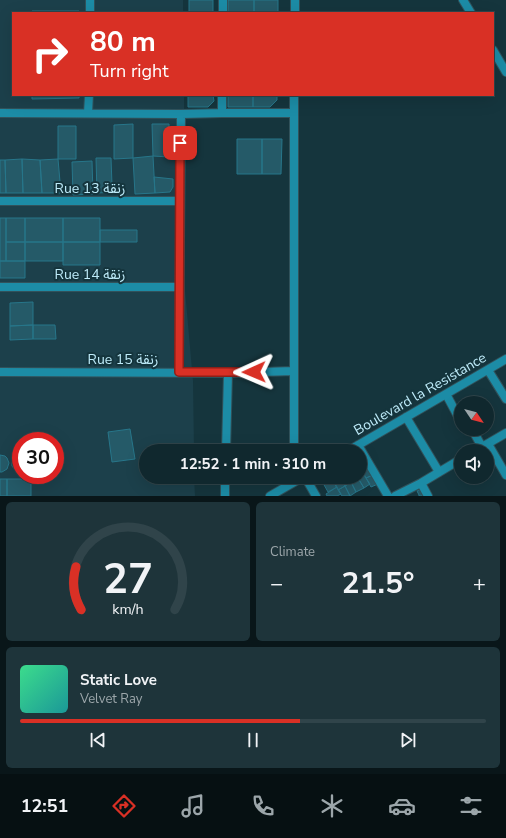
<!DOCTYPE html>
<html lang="en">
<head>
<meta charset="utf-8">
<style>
	:root { --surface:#10282e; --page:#1e343a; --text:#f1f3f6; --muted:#9ca6aa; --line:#30444a; --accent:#d93025 }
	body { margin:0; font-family:"Nunito Sans","Noto Sans Arabic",sans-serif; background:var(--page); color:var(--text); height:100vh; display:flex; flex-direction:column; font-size:15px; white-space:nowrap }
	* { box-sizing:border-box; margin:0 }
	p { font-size:13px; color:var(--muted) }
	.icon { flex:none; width:22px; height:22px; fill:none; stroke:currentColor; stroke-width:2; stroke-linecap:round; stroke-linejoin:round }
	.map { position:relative; height:496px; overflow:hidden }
	.side { display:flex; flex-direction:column; gap:6px; padding:6px; background:#091619; flex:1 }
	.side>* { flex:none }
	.top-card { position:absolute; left:12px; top:12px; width:482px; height:84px; border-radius:0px; box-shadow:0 4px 16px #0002,0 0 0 1px var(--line); background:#d93025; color:#fff; overflow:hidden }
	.needle { width:26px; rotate:125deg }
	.tools { position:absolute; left:454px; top:396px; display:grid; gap:8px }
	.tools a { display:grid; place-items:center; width:40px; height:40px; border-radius:50%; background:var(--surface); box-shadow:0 4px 16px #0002,0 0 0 1px var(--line); font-size:20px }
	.speed { position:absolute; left:12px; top:432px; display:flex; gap:8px; font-size:20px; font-weight:700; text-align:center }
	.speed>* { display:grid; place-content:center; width:52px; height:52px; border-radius:50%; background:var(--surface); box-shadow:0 4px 16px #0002,0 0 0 1px var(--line); line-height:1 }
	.speed .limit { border:6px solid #d22; background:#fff; color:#111 }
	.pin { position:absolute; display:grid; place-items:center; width:34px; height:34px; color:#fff; margin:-17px; border-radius:8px; box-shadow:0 2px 6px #0006 }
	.me { position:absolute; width:44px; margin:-22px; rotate:269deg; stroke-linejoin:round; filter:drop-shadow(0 0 3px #0008) }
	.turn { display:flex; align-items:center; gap:14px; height:84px; padding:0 12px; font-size:18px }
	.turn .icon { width:52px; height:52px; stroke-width:2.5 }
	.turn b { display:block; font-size:28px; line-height:34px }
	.big { font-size:30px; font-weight:700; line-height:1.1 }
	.side .card { flex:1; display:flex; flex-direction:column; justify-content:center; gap:6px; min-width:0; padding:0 14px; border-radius:6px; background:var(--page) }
	.side .dial { align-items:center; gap:0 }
	.dial svg { height:104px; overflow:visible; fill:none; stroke:var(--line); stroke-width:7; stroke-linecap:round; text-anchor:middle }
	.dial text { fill:var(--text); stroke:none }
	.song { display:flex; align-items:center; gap:12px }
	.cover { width:48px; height:48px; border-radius:6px; background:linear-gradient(135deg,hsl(150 70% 55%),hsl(180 70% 35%)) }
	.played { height:4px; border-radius:2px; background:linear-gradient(90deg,var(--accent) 60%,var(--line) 60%) }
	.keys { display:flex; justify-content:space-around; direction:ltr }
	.heat { display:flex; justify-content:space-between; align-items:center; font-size:22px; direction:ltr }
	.side .tiles { flex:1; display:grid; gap:6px; grid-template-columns:1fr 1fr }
	.card:last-child { grid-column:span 2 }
	.trip { position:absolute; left:139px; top:444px; width:228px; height:40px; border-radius:20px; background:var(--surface); box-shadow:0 4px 16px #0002,0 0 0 1px var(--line); font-weight:700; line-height:40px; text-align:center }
	.tab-bar { display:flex; height:64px; justify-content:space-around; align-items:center; background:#061012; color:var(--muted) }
	.tab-bar .icon { width:28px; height:28px }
	.tab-bar .active { color:var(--accent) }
	.tab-bar b { font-size:18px; color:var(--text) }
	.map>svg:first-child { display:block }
	.built { fill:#1c404b; fill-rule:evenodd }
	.building { fill:#255a68; stroke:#27768a }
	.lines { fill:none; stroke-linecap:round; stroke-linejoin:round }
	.minor-casing { stroke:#31525b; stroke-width:10 }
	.minor { stroke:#1c8ca6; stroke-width:8 }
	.route-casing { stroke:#8d1f18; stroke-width:10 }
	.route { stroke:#d93025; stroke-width:7 }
	.labels { text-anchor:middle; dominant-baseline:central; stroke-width:4; stroke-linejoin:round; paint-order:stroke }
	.street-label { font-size:14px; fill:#beebf9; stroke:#15353d }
</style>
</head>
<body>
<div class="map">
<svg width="506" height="496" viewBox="0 0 506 496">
	<rect width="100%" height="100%" fill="#15353d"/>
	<!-- built -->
	<path class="built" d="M0,0H183V13H13V95H184V122L181,245L193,381L194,451H146V477H194L195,496H0ZM21,441H55V475H21Z"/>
	<!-- building -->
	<path class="building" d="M189,0H213V13H189Z
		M228,0H254V13H228Z
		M254,0H278V13H254Z
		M32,11H79V13H32Z
		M32,95H79V98L32,99Z
		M188,95H213L214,101L208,107H188Z
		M228,95H253V107H228Z
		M253,95H277V100L270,107H253Z
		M133,124V158L114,159V125Z
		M152,124H169V157L153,156Z
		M58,126H76V159H58Z
		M237,139H262V174H237Z
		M262,139H282L281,174H262Z
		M153,156L155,193L135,194L133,158Z
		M96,158H111L112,185L116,184V192L97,193Z
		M22,159L23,193H6L5,160Z
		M22,159L40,160L42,193H23Z
		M58,159L61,193H42L40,160Z
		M0,160H5L6,193H0Z
		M92,161L93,194L73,195L72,162Z
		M154,177L173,179V187L170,192L155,193Z
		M0,218H6V261H0Z
		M6,218H25V242H6Z
		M25,218H63V242H25Z
		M63,218H100V242H63Z
		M100,230H137V242H100Z
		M6,242H25V261H6Z
		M25,242H63V261H25Z
		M63,242H100V265H63Z
		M0,261H25V278H0Z
		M33,302V325L10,326V303Z
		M33,325H55L56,339H33Z
		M33,325V339L10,340V326Z
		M130,429L135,459L112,462L108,432Z
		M0,455L5,456L7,458L9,463L7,469L2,472H0Z
		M19,455H21V473L15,470L12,466V463L14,458Z
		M364,459L369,469L363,472L360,467V461Z
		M360,467L364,475L358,478L357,477H360Z
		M371,467L375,474L366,478L363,472Z
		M364,475L370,484L364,488L358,478Z
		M373,475L378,484L371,487L366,478Z
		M340,477H348L351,482L345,486Z
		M340,477L345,486L338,490L333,481Z
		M348,477H357L358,478L351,482Z
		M332,478L337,487L328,492L323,483Z
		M358,478L364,488L356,492L351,482Z
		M0,479H7V496H0Z
		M7,479H31V496H7Z
		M351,482L356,492L350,496L345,486Z
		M345,486L350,496H342L338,490Z
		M337,487L341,494L337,496H327L326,494Z
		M423,488L427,496H419V495L417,491Z"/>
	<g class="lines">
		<defs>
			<path id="minor" d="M463,0L471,13
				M90,13V0
				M223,13V0
				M295,13V0
				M493,50L506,72
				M0,113L181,114L222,113H294
				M88,113L89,95
				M222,113V95
				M0,201H180
				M0,287H179
				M488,370L506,399
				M0,372L228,373L293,371
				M179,372L181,114
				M446,394L461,422
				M406,417L439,472
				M472,429L482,447
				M488,444L506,475
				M358,445L388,496
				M226,451L228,373
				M294,451V95
				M348,451L506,359
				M475,451L506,433
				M305,477L316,496
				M421,483L428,496
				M225,496V477
				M270,496L303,477
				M395,496L421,483L461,459"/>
		</defs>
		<!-- minor casing -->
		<use href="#minor" class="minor-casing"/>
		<!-- minor -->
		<use href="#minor" class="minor"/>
	</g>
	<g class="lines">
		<defs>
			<path id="route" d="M180,143L179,372H254"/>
		</defs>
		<!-- route casing -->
		<use href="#route" class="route-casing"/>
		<!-- route -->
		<use href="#route" class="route"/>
	</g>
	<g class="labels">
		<!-- street labels -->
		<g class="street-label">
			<text x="90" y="188">Rue 13 زنقة</text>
			<text x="90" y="274">Rue 14 زنقة</text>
			<text x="123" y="359">Rue 15 زنقة</text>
			<text transform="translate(420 394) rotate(-30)">Boulevard la Resistance</text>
		</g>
	</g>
</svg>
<div class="tools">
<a><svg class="needle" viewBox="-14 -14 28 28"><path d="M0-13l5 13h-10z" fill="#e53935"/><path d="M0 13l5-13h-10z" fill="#9ca6aa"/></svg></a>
<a><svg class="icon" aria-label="sound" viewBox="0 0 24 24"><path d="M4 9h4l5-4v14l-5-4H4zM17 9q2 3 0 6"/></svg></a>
</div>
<div class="speed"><div class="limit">30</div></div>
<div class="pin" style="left:180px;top:143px;background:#d93025"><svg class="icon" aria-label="arrive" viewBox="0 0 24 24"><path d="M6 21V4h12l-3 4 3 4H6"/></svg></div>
<svg class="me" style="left:254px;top:372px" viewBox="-20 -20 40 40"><path d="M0-17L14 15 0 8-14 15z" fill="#d93025" stroke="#fff" stroke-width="4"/></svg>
<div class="trip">12:52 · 1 min · 310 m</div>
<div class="top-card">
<div class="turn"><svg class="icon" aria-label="right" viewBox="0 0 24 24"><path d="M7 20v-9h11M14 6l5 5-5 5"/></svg><div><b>80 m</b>Turn right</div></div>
</div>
</div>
<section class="side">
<div class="tiles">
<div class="card dial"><svg viewBox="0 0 100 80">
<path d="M14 69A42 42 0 1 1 86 69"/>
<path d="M14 69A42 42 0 0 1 10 36" stroke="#d93025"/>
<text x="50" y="56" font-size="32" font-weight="700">27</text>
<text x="50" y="72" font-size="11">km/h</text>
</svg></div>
<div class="card"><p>Climate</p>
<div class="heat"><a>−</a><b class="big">21.5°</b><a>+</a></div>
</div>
<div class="card">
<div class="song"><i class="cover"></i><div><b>Static Love</b><p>Velvet Ray</p></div></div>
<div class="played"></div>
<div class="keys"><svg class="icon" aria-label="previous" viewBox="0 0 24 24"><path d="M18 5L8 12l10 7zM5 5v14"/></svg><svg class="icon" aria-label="pause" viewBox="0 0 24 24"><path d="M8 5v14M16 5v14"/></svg><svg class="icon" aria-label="next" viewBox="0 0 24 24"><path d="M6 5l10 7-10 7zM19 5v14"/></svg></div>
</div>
</div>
</section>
<nav class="tab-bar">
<b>12:51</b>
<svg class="icon active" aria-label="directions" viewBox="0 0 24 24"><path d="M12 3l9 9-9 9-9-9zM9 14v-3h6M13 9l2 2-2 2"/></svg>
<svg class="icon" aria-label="music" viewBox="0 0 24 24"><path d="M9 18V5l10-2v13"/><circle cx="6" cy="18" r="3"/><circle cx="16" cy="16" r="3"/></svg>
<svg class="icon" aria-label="phone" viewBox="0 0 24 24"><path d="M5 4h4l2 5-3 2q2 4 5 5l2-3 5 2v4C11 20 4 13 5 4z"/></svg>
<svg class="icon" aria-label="climate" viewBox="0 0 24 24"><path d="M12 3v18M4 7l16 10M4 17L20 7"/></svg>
<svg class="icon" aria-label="car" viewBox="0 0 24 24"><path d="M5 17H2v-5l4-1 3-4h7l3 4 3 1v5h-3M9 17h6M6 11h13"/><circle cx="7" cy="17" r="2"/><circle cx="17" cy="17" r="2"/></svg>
<svg class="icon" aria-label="filters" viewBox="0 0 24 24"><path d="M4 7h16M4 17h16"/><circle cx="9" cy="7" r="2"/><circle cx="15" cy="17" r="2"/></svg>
</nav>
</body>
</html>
